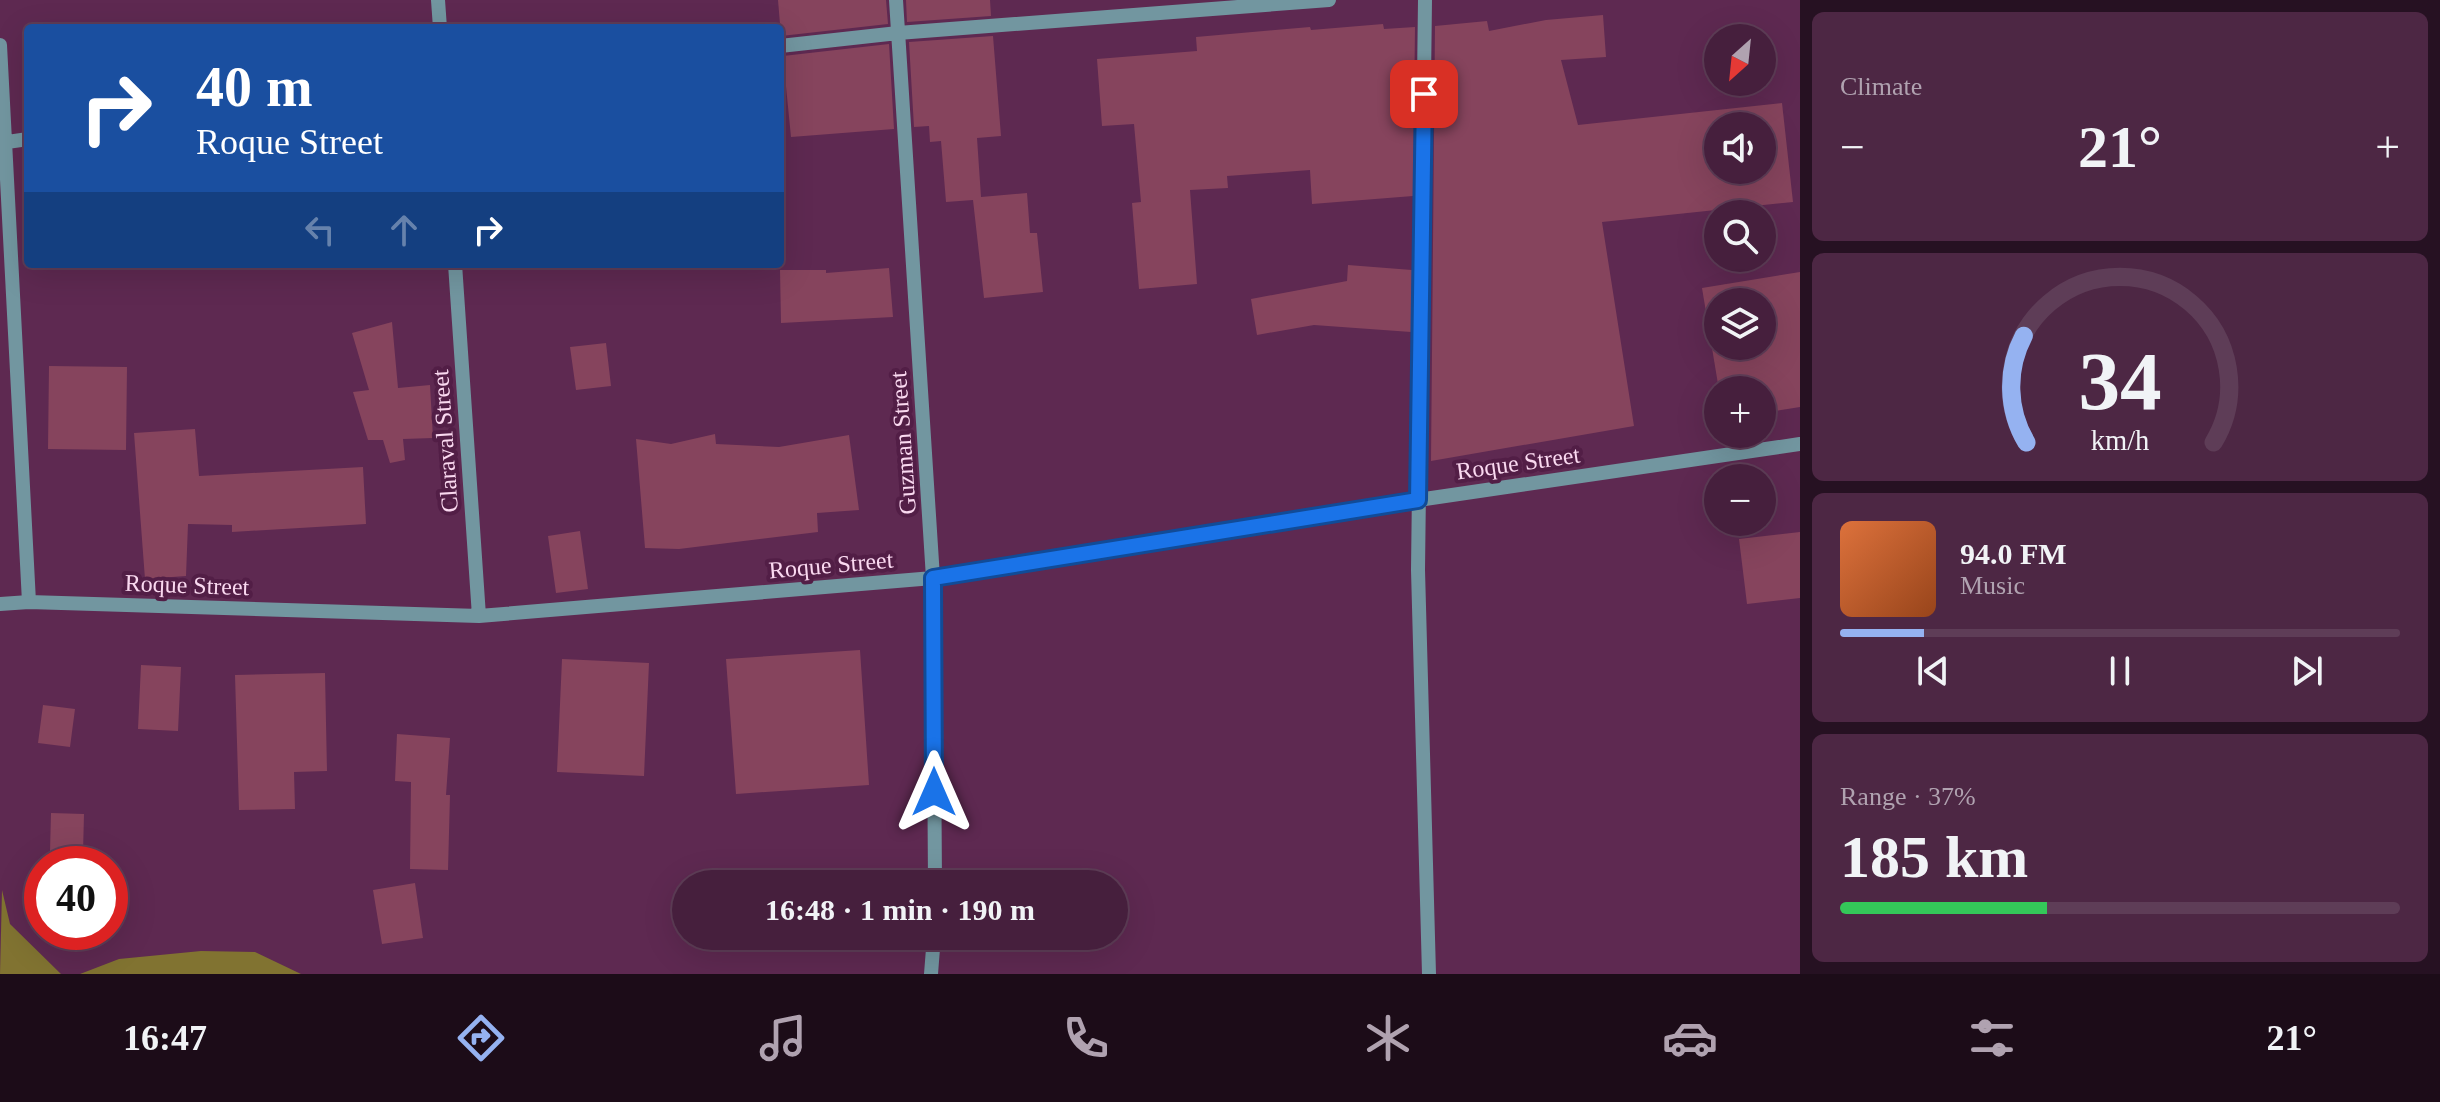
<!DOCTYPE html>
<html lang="en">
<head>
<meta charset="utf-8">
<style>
	:root { --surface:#461f3d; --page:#4d2744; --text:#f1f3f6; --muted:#b0a2b0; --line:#5e3d57; --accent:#95b2f1 }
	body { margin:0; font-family:"Times New Roman",serif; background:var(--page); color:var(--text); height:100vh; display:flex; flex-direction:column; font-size:30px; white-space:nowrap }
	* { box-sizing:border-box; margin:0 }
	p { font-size:26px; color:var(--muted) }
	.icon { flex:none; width:44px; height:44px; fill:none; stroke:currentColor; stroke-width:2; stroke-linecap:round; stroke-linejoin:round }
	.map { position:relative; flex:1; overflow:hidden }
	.drawer { display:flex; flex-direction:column; gap:12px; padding:12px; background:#261122; width:640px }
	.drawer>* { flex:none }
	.top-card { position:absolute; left:24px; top:24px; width:760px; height:244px; border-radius:8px; box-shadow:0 8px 32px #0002,0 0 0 2px var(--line); background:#1a4fa0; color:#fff; overflow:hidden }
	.needle { width:52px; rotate:207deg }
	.tools { position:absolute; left:1704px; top:24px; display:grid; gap:16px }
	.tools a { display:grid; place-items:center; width:72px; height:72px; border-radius:50%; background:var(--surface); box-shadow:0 8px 32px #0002,0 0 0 2px var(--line); font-size:40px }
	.speed { position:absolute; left:24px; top:846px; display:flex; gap:16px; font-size:40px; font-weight:700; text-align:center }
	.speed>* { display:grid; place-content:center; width:104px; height:104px; border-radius:50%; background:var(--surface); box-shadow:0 8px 32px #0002,0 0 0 2px var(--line); line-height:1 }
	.speed .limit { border:12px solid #d22; background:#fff; color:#111 }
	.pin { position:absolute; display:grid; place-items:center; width:68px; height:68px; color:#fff; margin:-34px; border-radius:16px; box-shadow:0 4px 12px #0006 }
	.me { position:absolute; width:88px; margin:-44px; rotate:0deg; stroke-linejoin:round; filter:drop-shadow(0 0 6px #0008) }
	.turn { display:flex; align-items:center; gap:28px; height:168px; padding:0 40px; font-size:36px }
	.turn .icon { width:104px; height:104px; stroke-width:2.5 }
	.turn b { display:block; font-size:56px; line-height:68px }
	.lanes { display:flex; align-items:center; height:76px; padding:0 40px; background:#0003; justify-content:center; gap:40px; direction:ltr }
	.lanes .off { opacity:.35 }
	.big { font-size:60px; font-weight:700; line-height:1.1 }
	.drawer .card { flex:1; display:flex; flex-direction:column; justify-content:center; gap:12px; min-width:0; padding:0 28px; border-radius:12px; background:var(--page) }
	.drawer .dial { align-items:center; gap:0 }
	.dial svg { height:208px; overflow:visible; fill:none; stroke:var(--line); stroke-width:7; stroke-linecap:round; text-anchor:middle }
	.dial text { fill:var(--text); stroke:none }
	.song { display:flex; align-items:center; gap:24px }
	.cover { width:96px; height:96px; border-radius:12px; background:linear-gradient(135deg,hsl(20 70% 55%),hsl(20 70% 35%)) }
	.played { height:8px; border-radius:4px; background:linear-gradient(90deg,var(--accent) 15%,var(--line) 15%) }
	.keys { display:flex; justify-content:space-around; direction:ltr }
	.heat { display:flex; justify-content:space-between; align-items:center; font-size:44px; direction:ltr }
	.charge { height:12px; border-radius:6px; background:linear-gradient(90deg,#34c759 37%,var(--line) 0) }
	.trip { position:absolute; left:672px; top:870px; width:456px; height:80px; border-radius:40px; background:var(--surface); box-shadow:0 8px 32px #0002,0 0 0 2px var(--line); font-weight:700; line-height:80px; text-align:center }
	.menu { display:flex; height:128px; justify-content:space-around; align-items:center; background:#1c0c18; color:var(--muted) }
	.menu .icon { width:56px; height:56px }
	.menu .selected { color:var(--accent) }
	.menu b { font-size:36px; color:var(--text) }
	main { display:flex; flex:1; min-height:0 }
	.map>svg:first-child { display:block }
	.water { fill:#817331 }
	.building { fill:#86445d; fill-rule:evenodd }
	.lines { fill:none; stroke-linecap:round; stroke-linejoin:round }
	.minor { stroke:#7296a0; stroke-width:14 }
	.route-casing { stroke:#114b97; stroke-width:20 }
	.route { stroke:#1a73e8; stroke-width:14 }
	.labels { text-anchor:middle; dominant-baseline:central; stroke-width:8; stroke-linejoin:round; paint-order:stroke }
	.street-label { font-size:24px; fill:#fad9f0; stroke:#521e46 }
</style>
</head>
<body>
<main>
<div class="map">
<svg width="1800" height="974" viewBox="0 0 1800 974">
	<rect width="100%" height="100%" fill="#5e2951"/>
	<!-- water -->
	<path class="water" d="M2,890L10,924L61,974H0Z
		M201,951L255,952L301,974H80L119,959Z"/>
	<!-- building -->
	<path class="building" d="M778,0H886L888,24L781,36Z
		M906,0H990L991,16L907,22Z
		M1603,15L1606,57L1561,60L1578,125L1782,103L1793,202L1602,222L1634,426L1431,461L1435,26L1487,21L1489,31L1546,20ZM1718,126H1762V170H1718Z
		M1383,24L1384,29L1415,27L1413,196L1312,204L1310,170L1227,176L1228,188L1190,190L1197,284L1139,289L1132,203L1141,202L1134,124L1102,126L1097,59L1197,51L1196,37L1275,30L1310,27L1311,30Z
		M993,36L1001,136L977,138L981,197L1027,193L1030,233H1037L1043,292L984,298L973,200L946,202L941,141L930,142L929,126L914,127L909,42Z
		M889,44L894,129L791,137L783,56Z
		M1348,265L1412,270L1411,332L1314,325L1257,335L1251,299L1347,281Z
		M889,268L893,317L781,323L780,270H826V273Z
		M1800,272V407L1762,413V390H1719L1702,288ZM1718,302H1762V346H1718Z
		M392,322L398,388L430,385L433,438L403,439L405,460L390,463L383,440H368L353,392L369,390L352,333Z
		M606,343L611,386L576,390L570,347Z
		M49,366L127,367L126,450L48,449Z
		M195,429L199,476L363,467L366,524L232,532V525L188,524L186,576L145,579L134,433Z
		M715,434L716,444L779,447L849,435L859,510L817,513L818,532L679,549L645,548L636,439L671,444Z
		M580,531L588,589L556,593L548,536Z
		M1800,532V598L1747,604L1739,539Z
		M860,650L869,785L736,794L726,659Z
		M562,659L649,663L644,776L557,772Z
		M141,665L181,667L178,731L138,729Z
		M325,673L327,771L294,772L295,809L239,810L235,675Z
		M43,705L75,709L70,747L38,743Z
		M397,734L450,738L446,795H450L448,870L410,869L411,782L395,781Z
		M51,813L84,814L83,853L50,852Z
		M415,883L423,938L382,944L373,890Z"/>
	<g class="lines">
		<!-- minor -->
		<path class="minor" d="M438,0L440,28
			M896,0L933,578L935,884
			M1425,0L1418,570L1429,974
			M0,45L29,602
			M780,46L898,33L1329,0
			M0,143L28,139
			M455,264L479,616
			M0,604L29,602L479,616L933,578L1418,500L1800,444
			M931,974L934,936"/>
	</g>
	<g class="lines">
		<defs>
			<path id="route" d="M934,792L933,578L1418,500L1424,94"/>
		</defs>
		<!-- route casing -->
		<use href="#route" class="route-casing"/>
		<!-- route -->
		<use href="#route" class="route"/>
	</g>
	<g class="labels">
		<!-- street labels -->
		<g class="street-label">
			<text transform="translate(445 441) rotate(-94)">Claraval Street</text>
			<text transform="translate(903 443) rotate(-94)">Guzman Street</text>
			<text transform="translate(1518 463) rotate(-8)">Roque Street</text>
			<text transform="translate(831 565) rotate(-5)">Roque Street</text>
			<text transform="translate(187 585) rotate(2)">Roque Street</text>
		</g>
	</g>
</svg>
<div class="tools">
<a><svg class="needle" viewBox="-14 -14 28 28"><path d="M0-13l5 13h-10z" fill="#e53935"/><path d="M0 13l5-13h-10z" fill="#b0a2b0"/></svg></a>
<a><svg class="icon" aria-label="sound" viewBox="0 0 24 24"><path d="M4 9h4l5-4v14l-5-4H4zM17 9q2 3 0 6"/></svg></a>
<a><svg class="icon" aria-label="search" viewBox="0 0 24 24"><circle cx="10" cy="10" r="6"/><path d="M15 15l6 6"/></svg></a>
<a><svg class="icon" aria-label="layers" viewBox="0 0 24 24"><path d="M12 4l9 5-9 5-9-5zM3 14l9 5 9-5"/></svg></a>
<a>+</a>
<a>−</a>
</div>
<div class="speed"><div class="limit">40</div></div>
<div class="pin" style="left:1424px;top:94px;background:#d93025"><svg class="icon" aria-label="arrive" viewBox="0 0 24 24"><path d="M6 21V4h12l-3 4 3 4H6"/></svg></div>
<svg class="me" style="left:934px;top:792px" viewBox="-20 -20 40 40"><path d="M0-17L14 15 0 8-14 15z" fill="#1a73e8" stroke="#fff" stroke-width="4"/></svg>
<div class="trip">16:48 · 1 min · 190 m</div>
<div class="top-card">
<div class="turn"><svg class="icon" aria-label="right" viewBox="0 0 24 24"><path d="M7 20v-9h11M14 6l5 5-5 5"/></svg><div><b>40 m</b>Roque Street</div></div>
<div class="lanes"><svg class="icon off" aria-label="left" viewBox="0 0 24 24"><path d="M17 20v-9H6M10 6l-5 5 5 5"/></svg><svg class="icon off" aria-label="ahead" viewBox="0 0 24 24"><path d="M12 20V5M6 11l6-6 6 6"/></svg><svg class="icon" aria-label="right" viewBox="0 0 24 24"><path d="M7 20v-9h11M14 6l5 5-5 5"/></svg></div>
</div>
</div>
<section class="drawer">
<div class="card"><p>Climate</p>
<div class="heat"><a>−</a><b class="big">21°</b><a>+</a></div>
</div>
<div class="card dial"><svg viewBox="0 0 100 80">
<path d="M14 69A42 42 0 1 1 86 69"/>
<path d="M14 69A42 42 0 0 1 13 28" stroke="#95b2f1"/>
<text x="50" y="56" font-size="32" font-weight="700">34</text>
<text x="50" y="72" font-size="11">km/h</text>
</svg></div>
<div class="card">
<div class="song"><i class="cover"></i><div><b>94.0 FM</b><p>Music</p></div></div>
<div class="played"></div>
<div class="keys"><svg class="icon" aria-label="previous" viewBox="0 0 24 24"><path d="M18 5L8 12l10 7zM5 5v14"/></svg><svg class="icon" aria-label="pause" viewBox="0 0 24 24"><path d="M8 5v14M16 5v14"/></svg><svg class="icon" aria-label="next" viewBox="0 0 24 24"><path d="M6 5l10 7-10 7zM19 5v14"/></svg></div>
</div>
<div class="card"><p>Range · 37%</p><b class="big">185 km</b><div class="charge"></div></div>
</section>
</main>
<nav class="menu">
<b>16:47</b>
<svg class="icon selected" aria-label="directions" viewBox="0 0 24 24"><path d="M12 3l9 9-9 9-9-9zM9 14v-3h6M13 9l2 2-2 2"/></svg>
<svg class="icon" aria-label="music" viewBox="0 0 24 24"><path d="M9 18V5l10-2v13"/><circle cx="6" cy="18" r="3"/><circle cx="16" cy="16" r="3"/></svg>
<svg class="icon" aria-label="phone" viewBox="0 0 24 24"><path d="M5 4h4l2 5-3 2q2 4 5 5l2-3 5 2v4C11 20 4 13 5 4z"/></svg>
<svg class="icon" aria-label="climate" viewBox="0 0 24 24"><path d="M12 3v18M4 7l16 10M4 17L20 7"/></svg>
<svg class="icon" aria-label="car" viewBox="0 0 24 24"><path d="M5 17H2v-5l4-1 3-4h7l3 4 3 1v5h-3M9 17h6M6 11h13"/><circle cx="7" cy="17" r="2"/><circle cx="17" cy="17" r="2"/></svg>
<svg class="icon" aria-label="filters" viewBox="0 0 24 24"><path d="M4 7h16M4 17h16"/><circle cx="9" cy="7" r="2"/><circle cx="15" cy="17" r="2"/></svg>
<b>21°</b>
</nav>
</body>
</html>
